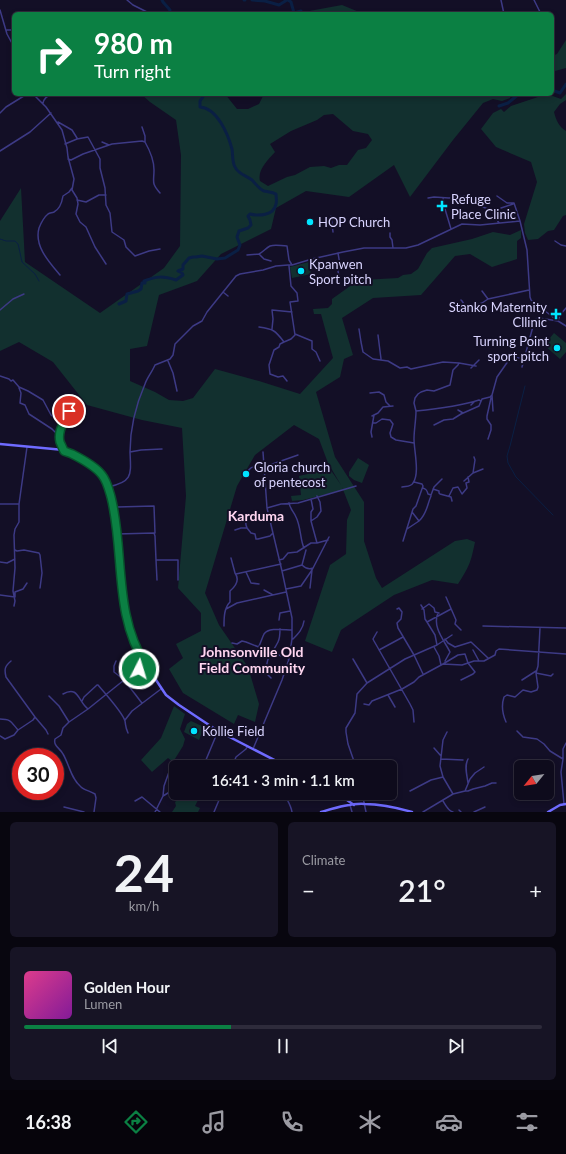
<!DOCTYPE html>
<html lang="en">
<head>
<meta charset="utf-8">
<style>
	:root { --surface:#0e0b1c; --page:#171425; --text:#f1f3f6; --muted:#9b9ba3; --line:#2e2b3b; --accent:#0b8043 }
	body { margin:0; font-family:Lato,sans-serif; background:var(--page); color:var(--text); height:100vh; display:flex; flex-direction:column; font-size:15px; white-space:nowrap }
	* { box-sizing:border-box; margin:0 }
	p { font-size:13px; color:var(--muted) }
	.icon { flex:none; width:22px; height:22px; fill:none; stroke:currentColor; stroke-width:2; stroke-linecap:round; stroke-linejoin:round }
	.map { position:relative; height:812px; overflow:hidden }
	.drawer { display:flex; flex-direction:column; gap:10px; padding:10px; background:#08060f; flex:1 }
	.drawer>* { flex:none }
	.top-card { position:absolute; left:12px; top:12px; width:542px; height:84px; border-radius:6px; box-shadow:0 2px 6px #0003,0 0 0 1px var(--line); background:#0b8043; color:#fff; overflow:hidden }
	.needle { width:26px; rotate:240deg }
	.fabs { position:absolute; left:514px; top:760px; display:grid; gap:8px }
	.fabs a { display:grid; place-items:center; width:40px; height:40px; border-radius:6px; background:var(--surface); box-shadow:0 2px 6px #0003,0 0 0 1px var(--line); font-size:20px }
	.speed { position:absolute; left:12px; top:748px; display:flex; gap:8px; font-size:20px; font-weight:700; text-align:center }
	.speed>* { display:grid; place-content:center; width:52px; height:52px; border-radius:50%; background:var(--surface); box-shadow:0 2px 6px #0003,0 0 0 1px var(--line); line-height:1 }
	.speed .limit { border:6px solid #d22; background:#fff; color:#111 }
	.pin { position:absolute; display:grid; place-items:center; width:34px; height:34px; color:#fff; margin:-17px; border:2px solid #fff; border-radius:50%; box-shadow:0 1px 4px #0007 }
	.me { position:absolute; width:44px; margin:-22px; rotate:5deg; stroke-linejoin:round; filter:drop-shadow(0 0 3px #0008) }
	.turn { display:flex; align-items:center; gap:14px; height:84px; padding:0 16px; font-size:18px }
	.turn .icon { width:52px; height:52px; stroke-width:2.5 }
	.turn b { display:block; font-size:28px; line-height:34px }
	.big { font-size:30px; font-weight:600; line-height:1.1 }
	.drawer .widget { flex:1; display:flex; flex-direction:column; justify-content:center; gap:6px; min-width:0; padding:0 14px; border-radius:6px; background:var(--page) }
	.drawer .dial { align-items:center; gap:0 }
	.dial b { font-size:52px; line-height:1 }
	.song { display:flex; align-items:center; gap:12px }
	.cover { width:48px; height:48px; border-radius:6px; background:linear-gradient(135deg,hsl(330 70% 55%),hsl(290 70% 35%)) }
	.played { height:4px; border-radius:2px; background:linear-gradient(90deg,var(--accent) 40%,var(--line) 40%) }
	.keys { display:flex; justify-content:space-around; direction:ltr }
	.heat { display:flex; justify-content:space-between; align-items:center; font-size:22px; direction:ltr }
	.drawer .tiles { flex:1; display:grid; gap:10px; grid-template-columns:1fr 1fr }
	.widget:last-child { grid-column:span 2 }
	.trip { position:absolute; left:169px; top:760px; width:228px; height:40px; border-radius:6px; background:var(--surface); box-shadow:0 2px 6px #0003,0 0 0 1px var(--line); font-weight:600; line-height:40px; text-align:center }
	.menu { display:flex; height:64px; justify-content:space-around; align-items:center; background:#06040b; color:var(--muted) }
	.menu .icon { width:28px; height:28px }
	.menu .active { color:var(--accent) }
	.menu b { font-size:18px; color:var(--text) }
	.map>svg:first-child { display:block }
	.green { fill:#12302f; fill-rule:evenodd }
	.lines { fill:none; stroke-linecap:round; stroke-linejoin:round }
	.stream { stroke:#0a1f44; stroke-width:1 }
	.river { stroke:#0a1f44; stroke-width:3 }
	.street { stroke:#3d3a85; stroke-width:1.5 }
	.secondary { stroke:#6f6bff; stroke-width:2.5 }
	.route-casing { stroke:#07532c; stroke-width:10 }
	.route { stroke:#0b8043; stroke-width:7 }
	.poi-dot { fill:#00e5ff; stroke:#130f26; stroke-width:1.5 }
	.labels { text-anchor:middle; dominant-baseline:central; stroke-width:4; stroke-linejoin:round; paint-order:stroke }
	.poi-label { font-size:13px; fill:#d9d4ff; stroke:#130f26; text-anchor:start }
	.neighbourhood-label { font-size:14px; font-weight:bold; fill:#ffd6f0; stroke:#130f26 }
</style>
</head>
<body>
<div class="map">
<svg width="566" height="812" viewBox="0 0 566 812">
	<rect width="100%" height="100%" fill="#130f26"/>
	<!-- green -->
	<path class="green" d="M342,5L364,14H293Z
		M566,40V68L555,71L552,70V56L557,54Z
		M141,94H225L237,109H248L259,104L264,94H511L510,98L502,101L493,99L483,103L453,140L410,197L394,165L349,197L306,191L276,208L271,229L221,254L197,281L159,295L147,346L130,349V381L155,392L169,400L183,401L193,398L215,369L259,381L300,394L333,358L321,314H314L313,309L328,308L332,304V299L360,279L362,280L398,278L403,275L411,274L418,269L427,253L432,248L472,239L493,232L510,235L521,230V238L517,241V259L492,267L470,254L455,256L421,295L373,298L342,318L353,355L344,359L340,377L316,392L335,457L364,502V541L376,578L382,588L455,541L467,539L475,542C471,562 469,567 458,584L432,580L394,595L341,630L332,652L305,641L330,565L346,554L347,520L351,510L342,487L343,490L303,500L292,501L291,496L301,495L299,476L330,469L341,485L328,463L319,439L294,425L255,455L237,486L205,593L219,625L248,667L259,704L255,722L238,715L234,724L183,693L169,669L183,658L176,644L201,631V613L178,588L186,496L182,428L142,420L87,405L53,362L19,342L0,351V221L21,188L25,262L100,313L164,268L180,246L181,155L176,120L150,102ZM333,114L353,131L368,134L372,140L366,148L358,150L347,165H339L331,168L324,166L310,167L295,175L287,177L268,186L260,181C257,170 268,160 275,152L270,144L291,131L317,120L324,115Z
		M547,94L561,99L566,94V100L560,104L554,112C556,120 559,127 566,131V215L563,216L554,230L548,231L538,239L528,240L525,233L524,224L537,182L531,162L496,147L481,129L493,113L501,109L504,112L511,106Z
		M309,262L311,274L292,278L290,267Z
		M554,333L566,343V352L560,359L544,345Z
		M358,458L369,465L362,483L354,480L349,476V472Z
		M174,706L185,714L180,729L185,739L183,746L173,762L168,758L152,772L141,760L161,738Z
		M191,721L204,727L199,740L184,732L187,724Z
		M176,789V793H193L199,798L195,806L200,808L198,812H172L176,806L175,802L179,799L174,793Z"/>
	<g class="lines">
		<!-- stream -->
		<path class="stream" d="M168,94H170
			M0,239L6,241H15L18,244L19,248L22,262L35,274L39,281
			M525,386L510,446L507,456L508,463L516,477L553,515"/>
		<!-- river -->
		<path class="river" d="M162,0L163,2L170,10L169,14
			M244,0H245
			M252,0L265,1L279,5L287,0
			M288,0L291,2L294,13L301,11L303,14
			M552,90L560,93L566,84
			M499,106L508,103L519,94
			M119,304L126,301L127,294L138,291L141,289L142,283H145L144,281C157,276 163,276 176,280L183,275L182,273L178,271L183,269V265L189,258L193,257H196L202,256L217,259L225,258L238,250L240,245L237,237L239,231L248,228L251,225L250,220L248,216L250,214C258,216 274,216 276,204C277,201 276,197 276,194C272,192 268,192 264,191C259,189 256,184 252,180C247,176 238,174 235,167C232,162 233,155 232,149C228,134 217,108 200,107V101L205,94"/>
		<!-- street -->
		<path class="street" d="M127,0L133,5L151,14
			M501,0L504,14
			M534,0L541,14
			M0,10L7,34L14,47
			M7,30H14
			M33,94L46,107L62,130L67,148L68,157L74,179L72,190L77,198L78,204L76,214L80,222L86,227L95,247L106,264
			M43,103C46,91 61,95 70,94
			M0,113L6,107L27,94
			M58,122L72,130L77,138
			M142,127L145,136V142
			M102,142L109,145
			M65,144L77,139L88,137L100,159V168L105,188L106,205L110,213L112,232L124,240L126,247L135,256L149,251L160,249
			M0,151L30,132L51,113
			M68,159L71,160L83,154L112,144L142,141L145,142C149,149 154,161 154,170C154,182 151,183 160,193
			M497,196L507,203H514
			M428,198L434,197L449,198L466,196L472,199L480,206L491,210L499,223
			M443,198L445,209L451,229
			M77,200L86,202L99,195H106
			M514,203L520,221L527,250L530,297L531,300L558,321L560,315L566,308
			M501,208L513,204
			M331,216L333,232
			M390,233V237L392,240L393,248
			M555,241L561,245L566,246
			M338,253L340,265L338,271L339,277
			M259,254C263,252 266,248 270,246C276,244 281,246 287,246L289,260L292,265
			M247,255L259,254L264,259L271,261
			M60,275C49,262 34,246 39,228C41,223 43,218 48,214C50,213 51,213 54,212C60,209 62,202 63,196L69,192L72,188
			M482,291L488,299
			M223,292L228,296
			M461,300L462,301L465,306L479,304L482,303L488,299L529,290
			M0,310L13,299L24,294
			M259,327C273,329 275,330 284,342L291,339L295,335L290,302L298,301L297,293L291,286L289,266
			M272,329L273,319L272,310L292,312
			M359,329L361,342L363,352L373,359L388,361L400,368L407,367L411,369L443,362L459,363
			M295,334L312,341V349L316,352L320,361
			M378,335L381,359
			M284,342L280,344L279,347L274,350L269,365L270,374L278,377L283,376L287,381
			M168,361L173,373L177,391
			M522,367L535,319L539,318L558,321L566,326
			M471,368L479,360
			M0,376L9,379L11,381L13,380L19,387L28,391L43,400L51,415L62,424
			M19,388L21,393L20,403L25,405L29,414L52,429L60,437
			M370,393L379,392L384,395L386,402L390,406
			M471,405L474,402
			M458,410L463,413
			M416,411L414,403L415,398L418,394L421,392L427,390L434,391L450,385L453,370L458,365L459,363L476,366
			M493,411L492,395L497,377L511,357L519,358L525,357
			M372,416L378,413L383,407L393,406
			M373,423H376L382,419L390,420L393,424L390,433L391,437L396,440L414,443
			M434,425L444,420L453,419L461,414L479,406L482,399L490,397L492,395
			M372,437L371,432L374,415
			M488,439L491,430V425L487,419V416L491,398
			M64,450L60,442V437L62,424L69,411L70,400
			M130,452C130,428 135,407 145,384C147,378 152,372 155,365L170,359L173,355L175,344L193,326L202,321L207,312L236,276L240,274L263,270L276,266L288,265H292L312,259L343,252L364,248H406L418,245L462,224L480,225L520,221
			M248,471C251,466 258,465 264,467L298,455
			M473,473L475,460L474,457
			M464,481L473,473L483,469
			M108,487C133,482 131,475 130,452L141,450L162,449
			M402,487C406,486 411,487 413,483C420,473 414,451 414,439C414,430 416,420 416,411C436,409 460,406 479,400L481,401
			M423,488C426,489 427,490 428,494L431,495L434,487L442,479
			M433,489L439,491V493L440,494L451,497L452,501
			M449,496L453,488L458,487L462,494L467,488L466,483L469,482L468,477
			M311,499L313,509L311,512V521L317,543
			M289,503C290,509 294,512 296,517C301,527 300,539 304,548
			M0,504H19
			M113,505L117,507L154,506L155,533
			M267,508L281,504L298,503L356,486
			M245,515L246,525L247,528
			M311,521L317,517L321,511L320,502L317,496
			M419,521C427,514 427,505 431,496
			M407,529L419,521L412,512
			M235,530L241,528H247L251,533L255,534L256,539H258L270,536L273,533
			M117,534L154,533L155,536L156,560H178V580
			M403,541L413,509L416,506L423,486L422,484L414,482
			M15,550L17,551L24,550L39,553L40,555L42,573L40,588
			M156,560L157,580
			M279,560L283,559L288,553L297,552L311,543H317L328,540
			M0,562L7,563L15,559
			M302,565C305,568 309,570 313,568
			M282,571L302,565L306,550
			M246,572L251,583L259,584
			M236,574L281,564
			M310,588L312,570
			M286,589L301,586L312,570L329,537
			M264,590L273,595
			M0,595L15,597V592L23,589L27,583
			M446,597L456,620L455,624L461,630
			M421,605L424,610L425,619L427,622
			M14,606L15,601L13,591L15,568L14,535L15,529L19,522V504L27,447
			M226,609L237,603L286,592
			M397,609L399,608L402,612L401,619L397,623L398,628L414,655L423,674
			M422,609L429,604L434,608L435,612L439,613
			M438,613C432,627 444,640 450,652L445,661
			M279,620L280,613L290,611
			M224,626C224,618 224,608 230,602V591C236,586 240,580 235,573L231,558
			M483,626L566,628
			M377,632L373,639L374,641L410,704L413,710L414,722
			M293,639C298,634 303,629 304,621
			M445,639L448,643L455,647L471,642L488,658
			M232,643L237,644L242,641L246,642L289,659
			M437,645L435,635L427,622L451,609
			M259,646C261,642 262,638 264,634C269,627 284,630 292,630
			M434,647L439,656L441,665
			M379,650L403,637
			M473,650L479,661
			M353,659L367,683
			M11,661C5,666 4,669 6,677L35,717
			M116,661L114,666V672C126,680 133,692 142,703
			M443,664L458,655L465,654L468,663L475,672L473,674L461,680
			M536,673L551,676L553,674
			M258,674L266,673
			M271,678L267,674C265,657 271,656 278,642C280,638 280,633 280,629
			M522,680L536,671
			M388,695L395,707
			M49,696L59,706L69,722L88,709C78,702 79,685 63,694
			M82,701L84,697L97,685H98C104,692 123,713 125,721C126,726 125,726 128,733
			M364,704L369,705L372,701L402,689L414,682L419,677L443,664L462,665L474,661H484L495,655L496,651L499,649L566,654
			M88,709L134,672L145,665
			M0,719C11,719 11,722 18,730
			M125,720L132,711L161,689
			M69,722L63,728L61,735L55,739C53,746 60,748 63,754C69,764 71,779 81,787C84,790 90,791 95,794L96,798L94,812
			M506,722C502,713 501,706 504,697L507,695L515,697L523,690L531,692L537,690L538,687L536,673L538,666L540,628
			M517,731L523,737L537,739L544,744L550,751L563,759L561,772L564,804
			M447,732L443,740L440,766L443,777L453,794
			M0,736L5,739L14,735L18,730L33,720L35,717L46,730L48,734
			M434,748L441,756
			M253,749L282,680L289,659L292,639V618L282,571L267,508L263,452
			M441,759L463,760
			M468,759C464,766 467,775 468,783
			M563,759V749L566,743
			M203,767L218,731
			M232,767L236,757L246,749L247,747
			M356,767L348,744L346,732V728L355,713L357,694L367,683L405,659L437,645L452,635
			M410,791L431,780L443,777
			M465,791H468L473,789L485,786L492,783H496
			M284,793C287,800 291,805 292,812
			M362,793L366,812
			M163,796L168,793L176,782
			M527,797L530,793
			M135,801L142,797L160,812
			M443,801C445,804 448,811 453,812
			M350,805L352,812
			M64,807L84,812
			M459,810L461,812
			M155,812L163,796L164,786L169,772
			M214,812L222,793
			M423,812L453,794L465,791L470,779L475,773L484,767
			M474,812L485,807"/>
		<!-- secondary -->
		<path class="secondary" d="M0,444L64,450L84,461L101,473L108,487L113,505L117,534L123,596L126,616L134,642L142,659L166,695L179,705L218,731L288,767
			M337,793L354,805
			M321,812C335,808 351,803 365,804C381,804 398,808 412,812
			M548,812L560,805L566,804"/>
	</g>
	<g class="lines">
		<defs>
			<path id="route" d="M69,411C65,421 57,431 60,442C61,444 63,449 64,451C66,452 70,453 72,454C82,459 96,467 102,475C107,481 109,490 111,497C125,552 113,615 146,665L139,669"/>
		</defs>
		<!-- route casing -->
		<use href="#route" class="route-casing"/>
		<!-- route -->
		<use href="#route" class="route"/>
	</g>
	<!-- markers -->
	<g class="poi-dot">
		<path d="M440 200h4v4h4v4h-4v4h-4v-4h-4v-4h4z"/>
		<circle cx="310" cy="222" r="4"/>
		<circle cx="301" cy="271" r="4"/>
		<path d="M554 308h4v4h4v4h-4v4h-4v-4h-4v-4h4z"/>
		<circle cx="557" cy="348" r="4"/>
		<circle cx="246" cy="474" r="4"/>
		<circle cx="194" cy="731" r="4"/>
	</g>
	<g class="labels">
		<!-- poi labels -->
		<g class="poi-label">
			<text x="451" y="199">Refuge<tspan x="451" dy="15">Place Clinic</tspan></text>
			<text x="318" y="222">HOP Church</text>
			<text x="309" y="264">Kpanwen<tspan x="309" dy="15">Sport pitch</tspan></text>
			<text x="547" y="307" text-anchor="end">Stanko Maternity<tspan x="547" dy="15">Cllinic</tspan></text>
			<text x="549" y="341" text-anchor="end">Turning Point<tspan x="549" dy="15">sport pitch</tspan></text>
			<text x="254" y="467">Gloria church<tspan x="254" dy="15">of pentecost</tspan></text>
			<text x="202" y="731">Kollie Field</text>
		</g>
		<!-- neighbourhood labels -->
		<g class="neighbourhood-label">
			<text x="256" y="515">Karduma</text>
			<text x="252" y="651">Johnsonville Old<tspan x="252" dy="16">Field Community</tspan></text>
		</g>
	</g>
</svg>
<div class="fabs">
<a><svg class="needle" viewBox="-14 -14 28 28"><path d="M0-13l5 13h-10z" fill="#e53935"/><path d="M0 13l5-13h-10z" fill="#9b9ba3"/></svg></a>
</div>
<div class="speed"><div class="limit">30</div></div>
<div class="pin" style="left:69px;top:411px;background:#d93025"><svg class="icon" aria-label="arrive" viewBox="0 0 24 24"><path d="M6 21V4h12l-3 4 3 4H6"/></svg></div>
<svg class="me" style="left:139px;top:669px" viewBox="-20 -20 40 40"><circle r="17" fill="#0b8043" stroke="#fff" stroke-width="3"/><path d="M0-11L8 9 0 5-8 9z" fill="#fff"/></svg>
<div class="trip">16:41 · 3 min · 1.1 km</div>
<div class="top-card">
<div class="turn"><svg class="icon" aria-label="right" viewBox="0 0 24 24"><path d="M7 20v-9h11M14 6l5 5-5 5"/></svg><div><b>980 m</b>Turn right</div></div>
</div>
</div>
<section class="drawer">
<div class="tiles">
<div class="widget dial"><b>24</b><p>km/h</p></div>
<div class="widget"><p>Climate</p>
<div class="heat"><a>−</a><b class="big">21°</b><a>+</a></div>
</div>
<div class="widget">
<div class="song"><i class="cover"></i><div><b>Golden Hour</b><p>Lumen</p></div></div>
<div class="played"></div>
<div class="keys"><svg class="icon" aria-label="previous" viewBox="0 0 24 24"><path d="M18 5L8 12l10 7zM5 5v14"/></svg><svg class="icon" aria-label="pause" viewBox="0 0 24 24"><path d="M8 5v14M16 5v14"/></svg><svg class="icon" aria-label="next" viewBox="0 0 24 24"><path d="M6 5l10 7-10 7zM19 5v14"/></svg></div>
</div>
</div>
</section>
<nav class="menu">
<b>16:38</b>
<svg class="icon active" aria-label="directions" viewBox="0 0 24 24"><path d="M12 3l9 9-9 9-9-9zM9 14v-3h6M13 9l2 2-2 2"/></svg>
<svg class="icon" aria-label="music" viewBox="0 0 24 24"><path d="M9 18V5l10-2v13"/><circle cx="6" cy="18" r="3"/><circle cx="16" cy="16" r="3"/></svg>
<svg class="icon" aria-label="phone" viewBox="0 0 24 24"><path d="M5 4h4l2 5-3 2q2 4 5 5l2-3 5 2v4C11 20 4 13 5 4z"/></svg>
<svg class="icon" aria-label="climate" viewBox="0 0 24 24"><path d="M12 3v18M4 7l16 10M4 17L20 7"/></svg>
<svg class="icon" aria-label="car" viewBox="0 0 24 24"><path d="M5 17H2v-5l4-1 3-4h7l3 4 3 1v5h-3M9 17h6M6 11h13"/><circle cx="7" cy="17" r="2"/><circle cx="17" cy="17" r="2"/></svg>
<svg class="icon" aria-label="filters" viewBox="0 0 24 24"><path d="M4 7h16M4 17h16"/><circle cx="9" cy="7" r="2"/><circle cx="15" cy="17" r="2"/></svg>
</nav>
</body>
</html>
